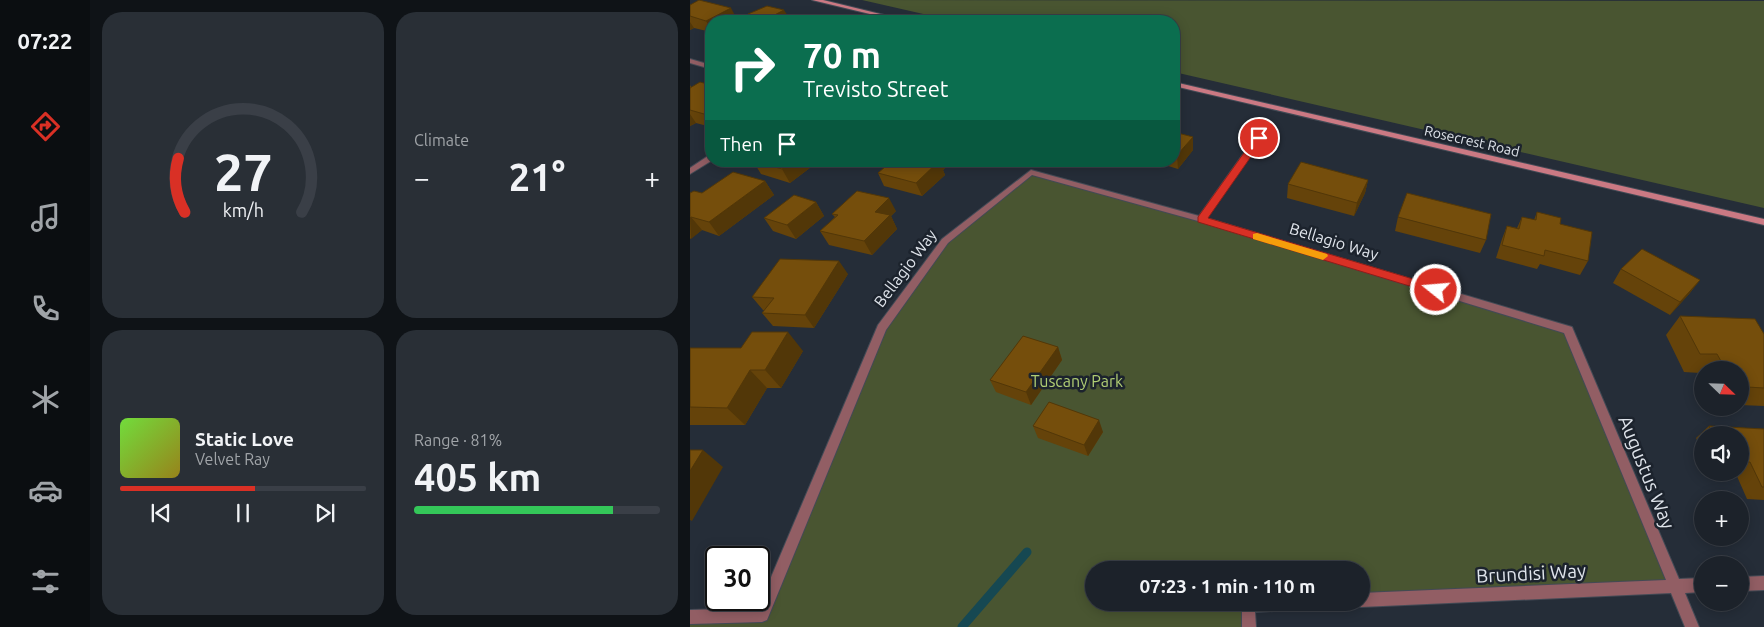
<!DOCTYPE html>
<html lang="en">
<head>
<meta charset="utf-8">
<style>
	:root { --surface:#1c222a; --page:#292f36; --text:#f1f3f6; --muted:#a0a4a8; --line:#3a3f47; --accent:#d93025 }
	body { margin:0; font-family:Ubuntu,sans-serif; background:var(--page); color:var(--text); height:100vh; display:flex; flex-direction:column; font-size:19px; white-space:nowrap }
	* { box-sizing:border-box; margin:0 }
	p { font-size:16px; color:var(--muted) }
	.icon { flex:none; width:28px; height:28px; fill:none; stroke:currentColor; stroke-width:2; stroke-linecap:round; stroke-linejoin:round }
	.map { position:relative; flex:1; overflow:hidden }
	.side { display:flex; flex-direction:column; gap:12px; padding:12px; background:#0f1317; width:600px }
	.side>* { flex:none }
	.guide { position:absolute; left:15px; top:15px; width:475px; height:152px; border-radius:20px; box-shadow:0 2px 12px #0003,0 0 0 1px var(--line); background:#0b6e4f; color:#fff; overflow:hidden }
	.needle { width:32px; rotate:113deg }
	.buttons { position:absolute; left:1004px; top:361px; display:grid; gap:10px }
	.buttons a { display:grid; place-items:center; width:55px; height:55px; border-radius:50%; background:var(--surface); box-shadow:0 2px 12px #0003,0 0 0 1px var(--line); font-size:25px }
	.speed { position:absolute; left:15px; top:546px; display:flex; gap:10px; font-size:25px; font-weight:700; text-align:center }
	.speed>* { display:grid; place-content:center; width:65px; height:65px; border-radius:50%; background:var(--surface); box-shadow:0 2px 12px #0003,0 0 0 1px var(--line); line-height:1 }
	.speed .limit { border:2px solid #111; border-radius:8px; background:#fff; color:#111 }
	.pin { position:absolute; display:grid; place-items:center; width:42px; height:42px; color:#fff; margin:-21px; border:2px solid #fff; border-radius:50%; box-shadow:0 1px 5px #0007 }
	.me { position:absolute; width:55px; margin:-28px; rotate:287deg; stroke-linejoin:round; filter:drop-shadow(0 0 4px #0008) }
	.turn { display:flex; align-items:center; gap:18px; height:105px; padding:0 15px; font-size:22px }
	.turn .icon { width:65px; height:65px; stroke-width:2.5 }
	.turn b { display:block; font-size:35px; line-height:42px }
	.then { display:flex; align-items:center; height:48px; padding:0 15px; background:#0003; gap:10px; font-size:19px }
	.big { font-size:38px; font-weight:700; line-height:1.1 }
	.side .card { flex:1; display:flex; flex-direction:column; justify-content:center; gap:8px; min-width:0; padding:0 18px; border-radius:20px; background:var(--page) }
	.side .dial { align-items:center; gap:0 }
	.dial svg { height:130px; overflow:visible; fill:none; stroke:var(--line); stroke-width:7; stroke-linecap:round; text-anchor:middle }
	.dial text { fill:var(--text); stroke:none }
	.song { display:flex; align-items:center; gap:15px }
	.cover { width:60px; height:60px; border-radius:8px; background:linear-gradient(135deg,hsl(100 70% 55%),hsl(50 70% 35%)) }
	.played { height:5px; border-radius:2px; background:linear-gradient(90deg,var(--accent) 55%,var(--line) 55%) }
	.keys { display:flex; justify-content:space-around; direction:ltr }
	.heat { display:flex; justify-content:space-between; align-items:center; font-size:28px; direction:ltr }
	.charge { height:8px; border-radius:4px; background:linear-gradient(90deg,#34c759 81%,var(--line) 0) }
	.side .tiles { flex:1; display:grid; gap:12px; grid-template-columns:repeat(2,1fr) }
	.trip { position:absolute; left:395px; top:561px; width:285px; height:50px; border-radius:25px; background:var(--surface); box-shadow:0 2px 12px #0003,0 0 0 1px var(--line); font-weight:700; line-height:50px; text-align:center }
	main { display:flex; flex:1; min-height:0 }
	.tabs { display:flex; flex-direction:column; width:90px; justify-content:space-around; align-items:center; background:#0b0e11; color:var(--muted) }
	.tabs .icon { width:35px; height:35px }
	.tabs .on { color:var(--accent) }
	.tabs b { font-size:22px; color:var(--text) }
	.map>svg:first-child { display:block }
	.green { fill:#495531 }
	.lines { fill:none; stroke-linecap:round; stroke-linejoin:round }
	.stream { stroke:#164852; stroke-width:9 }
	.minor-casing { stroke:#434a55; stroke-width:2 }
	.secondary-casing { stroke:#434a55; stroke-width:2 }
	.minor { fill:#925e64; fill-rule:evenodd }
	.secondary { fill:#cb7983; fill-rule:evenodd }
	.wall { fill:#65430a }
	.shaded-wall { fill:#523708 }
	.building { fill:#754e0c; stroke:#523708 }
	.route { fill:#d93025; stroke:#8d1f18 }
	.slow { fill:#f59e0b }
	.labels { text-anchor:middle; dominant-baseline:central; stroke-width:5; stroke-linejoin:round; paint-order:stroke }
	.far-street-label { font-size:14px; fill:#dfe4eb; stroke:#1c232d }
	.street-label { font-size:16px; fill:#dfe4eb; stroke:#1c232d }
	.park-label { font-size:16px; fill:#b1ce74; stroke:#1c232d }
	.near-street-label { font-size:19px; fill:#dfe4eb; stroke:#1c232d }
</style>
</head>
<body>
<main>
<nav class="tabs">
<b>07:22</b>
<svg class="icon on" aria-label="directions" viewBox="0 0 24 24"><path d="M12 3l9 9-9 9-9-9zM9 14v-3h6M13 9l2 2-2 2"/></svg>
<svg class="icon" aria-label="music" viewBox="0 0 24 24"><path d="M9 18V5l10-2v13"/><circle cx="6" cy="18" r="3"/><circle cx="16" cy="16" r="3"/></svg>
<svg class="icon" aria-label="phone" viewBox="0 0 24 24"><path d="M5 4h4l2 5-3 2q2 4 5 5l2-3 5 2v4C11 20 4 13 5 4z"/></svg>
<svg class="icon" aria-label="climate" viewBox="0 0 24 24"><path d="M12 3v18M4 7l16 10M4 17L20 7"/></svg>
<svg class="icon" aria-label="car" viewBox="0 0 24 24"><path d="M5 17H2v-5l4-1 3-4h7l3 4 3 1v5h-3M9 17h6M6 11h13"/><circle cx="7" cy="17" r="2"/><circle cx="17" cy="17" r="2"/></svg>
<svg class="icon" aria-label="filters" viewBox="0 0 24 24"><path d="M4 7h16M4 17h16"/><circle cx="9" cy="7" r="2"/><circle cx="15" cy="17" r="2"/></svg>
</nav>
<section class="side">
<div class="tiles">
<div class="card dial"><svg viewBox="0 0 100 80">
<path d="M14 69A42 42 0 1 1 86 69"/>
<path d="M14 69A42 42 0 0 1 10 36" stroke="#d93025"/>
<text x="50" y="56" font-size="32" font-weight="700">27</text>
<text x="50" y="72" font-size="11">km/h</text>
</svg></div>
<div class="card"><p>Climate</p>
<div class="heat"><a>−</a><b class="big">21°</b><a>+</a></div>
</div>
<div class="card">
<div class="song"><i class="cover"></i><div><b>Static Love</b><p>Velvet Ray</p></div></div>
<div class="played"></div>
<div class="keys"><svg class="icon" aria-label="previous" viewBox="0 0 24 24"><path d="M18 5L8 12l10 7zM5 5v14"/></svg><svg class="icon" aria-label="pause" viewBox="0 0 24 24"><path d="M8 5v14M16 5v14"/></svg><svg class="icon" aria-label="next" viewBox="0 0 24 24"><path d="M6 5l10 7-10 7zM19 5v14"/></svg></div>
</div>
<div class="card"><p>Range · 81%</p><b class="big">405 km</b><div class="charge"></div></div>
</div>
</section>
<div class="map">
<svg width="1074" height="627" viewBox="0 0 1074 627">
	<rect width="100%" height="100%" fill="#252d38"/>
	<!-- green -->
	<path class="green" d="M172,0L1074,1V208L484,72V21H264Z
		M341,172L511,219L878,330L984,585L671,600V570H404V602L618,603L558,605L559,627H0V617L72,615L192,328L255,241Z"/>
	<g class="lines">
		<!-- stream -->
		<path class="stream" d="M272,627L337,552"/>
		<defs>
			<path id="minor" d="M0,59L21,65V69L0,63Z
				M566,136H569L573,138L516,218L882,327L989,579L1012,578V592L995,593L1009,627H995L981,593L671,607L666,605L665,602H671V593L976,580L874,333L508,221L342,175L258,243L196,330L77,620L72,622L0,624V610L68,608L188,325L252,239L341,170L509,216Z
				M18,156H21V161L0,174V168Z
				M1074,576V590L1050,591V577Z
				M552,602H625L623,607L618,609L565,612L566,627H552Z"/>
			<path id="secondary" d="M122,0H133L219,21H209Z
				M484,82L1074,219V225L484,86Z"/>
		</defs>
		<!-- minor casing -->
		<use href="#minor" class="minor-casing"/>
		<!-- secondary casing -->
		<use href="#secondary" class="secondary-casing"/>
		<!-- minor -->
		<use href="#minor" class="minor"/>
		<!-- secondary -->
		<use href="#secondary" class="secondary"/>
	</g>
	<!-- wall -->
	<path class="wall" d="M0,5L48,19L59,16L58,14L98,16L88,21H21V32L4,28L0,30Z
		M0,85L1,87L21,85V127L6,123L0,126Z
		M484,132L503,137V150L488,169L462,161H484Z
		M63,161H129L100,183L71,174Z
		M202,161H262L253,170L255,175L232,196L194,186L188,173Z
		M441,161H453L450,164Z
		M678,180L675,193L664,216L597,198L598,184Z
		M75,181L84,195L29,236L12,230L0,239V193H12Z
		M126,202L134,216L106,239L83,231L74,218Z
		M206,211L201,216L207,229L182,255L139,245L130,231L145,217L142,214Z
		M847,212L870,224L898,261L890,275L850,264L847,269L806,258L812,239L817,226L827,228L832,217L844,220Z
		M708,217L796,240L790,253L705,231Z
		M931,269L1010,280L999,294L980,315L923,283Z
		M158,274L124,328L83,326L72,313L75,310H73L62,297Z
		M990,316L1074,334V406L1050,405V370H1012V377L1010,373L994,372L976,335Z
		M368,347L372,360L341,405L306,392L300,380Z
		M0,348L113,351L91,388H77L55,425H0Z
		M343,426L413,432L398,456L348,438Z
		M1019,426L1074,429V500L1057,499L1046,474L1026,472H1050V435H1012V451L1006,438Z"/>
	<!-- shaded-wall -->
	<path class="shaded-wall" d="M41,8L48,21H21V29L16,21Z
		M94,10L98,16L88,21H78L77,19Z
		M0,22L4,28L0,30Z
		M21,110V126L14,114Z
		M0,114L6,123L0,126Z
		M503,137V150L488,169L487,155Z
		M103,161H129L100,183L92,169Z
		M244,161H262L253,170L255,175L232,196L226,183Z
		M678,180L675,193L664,216L667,203Z
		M75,181L84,195L29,236L19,222Z
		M199,198L206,211L201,216L207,229L182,255L174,241L185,212Z
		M126,202L134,216L106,239L97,225Z
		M1,217L12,230L1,239L0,218Z
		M149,261L158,274L124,328L115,315Z
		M1010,280L999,294L980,315L990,302Z
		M98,332L113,351L91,388L75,370Z
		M368,347L372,360L341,405L336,392Z
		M60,370L77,388L55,425L37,408Z
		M409,420L413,432L398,456L394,445Z
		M13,450L33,467L2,521L0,520V471Z"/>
	<!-- building -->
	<path class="building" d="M9,0L41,8L16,21L0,16V5Z
		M77,6L94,10L77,19L58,14Z
		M56,15L80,21H44Z
		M10,82L21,85V90L19,92H21V110L14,114L0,110V88Z
		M484,132L503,137L487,155L484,154Z
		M64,161H103L92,169Z
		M202,161H249L226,183L188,173Z
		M611,162L678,180L667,203L598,184Z
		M43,172L75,181L19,222L1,217L0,218V193L4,191L12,193Z
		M167,191L199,198L185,212L200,215L174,241L130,231L148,215L142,214Z
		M717,193L801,214L796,240L708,217Z
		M104,195L126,202L97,225L74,218Z
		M847,212L871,218L870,224L902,232L898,261L855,250L854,256L812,245L817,226L829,229L832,217L846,220Z
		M952,249L1010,280L990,302L931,269Z
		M90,259L149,261L115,315L72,313L84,298L62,297Z
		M990,316L1065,319L1074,334V388L1057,387L1050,375V370H1036L1027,354H1010Z
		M62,332H98L75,370H60L37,408L0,407V348H51Z
		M333,336L368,347L336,392L300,380Z
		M359,402L409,420L394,445L343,426Z
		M1019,426L1074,429V487H1072L1060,462H1050V435H1023Z
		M0,450H13L0,471Z"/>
	<!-- route -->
	<path class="route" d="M569,135L574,138L518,218L750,287L752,290L750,293L746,294L508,222V217L566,136Z"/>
	<!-- slow -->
	<path class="slow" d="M567,233L637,254L638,256L633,260L563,239V234Z"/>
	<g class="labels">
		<!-- far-street labels -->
		<g class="far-street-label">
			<text transform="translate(782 141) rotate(13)">Rosecrest Road</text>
		</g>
		<!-- street labels -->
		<g class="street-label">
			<text transform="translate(644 241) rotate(17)">Bellagio Way</text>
			<text transform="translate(215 268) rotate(-53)">Bellagio Way</text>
		</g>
		<!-- park labels -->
		<g class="park-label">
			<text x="387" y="381">Tuscany Park</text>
		</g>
		<!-- near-street labels -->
		<g class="near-street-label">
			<text transform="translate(957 472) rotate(68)">Augustus Way</text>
			<text transform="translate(841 573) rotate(-3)">Brundisi Way</text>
		</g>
	</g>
</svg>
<div class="buttons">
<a><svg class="needle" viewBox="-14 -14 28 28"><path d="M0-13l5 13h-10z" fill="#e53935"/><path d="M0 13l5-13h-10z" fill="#a0a4a8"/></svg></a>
<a><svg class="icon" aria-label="sound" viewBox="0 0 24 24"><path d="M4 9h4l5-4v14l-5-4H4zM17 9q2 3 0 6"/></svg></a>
<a>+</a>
<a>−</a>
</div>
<div class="speed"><div class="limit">30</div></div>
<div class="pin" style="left:569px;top:138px;background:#d93025"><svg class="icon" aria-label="arrive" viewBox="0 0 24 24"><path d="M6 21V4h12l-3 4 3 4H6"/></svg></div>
<svg class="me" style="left:746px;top:290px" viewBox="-20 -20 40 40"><circle r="17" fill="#d93025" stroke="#fff" stroke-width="3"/><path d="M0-11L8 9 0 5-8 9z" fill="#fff"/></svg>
<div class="trip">07:23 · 1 min · 110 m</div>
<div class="guide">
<div class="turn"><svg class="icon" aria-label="right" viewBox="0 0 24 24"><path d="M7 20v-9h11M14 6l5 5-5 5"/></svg><div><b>70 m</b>Trevisto Street</div></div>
<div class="then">Then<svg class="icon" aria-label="arrive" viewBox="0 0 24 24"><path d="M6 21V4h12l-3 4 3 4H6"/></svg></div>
</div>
</div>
</main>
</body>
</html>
